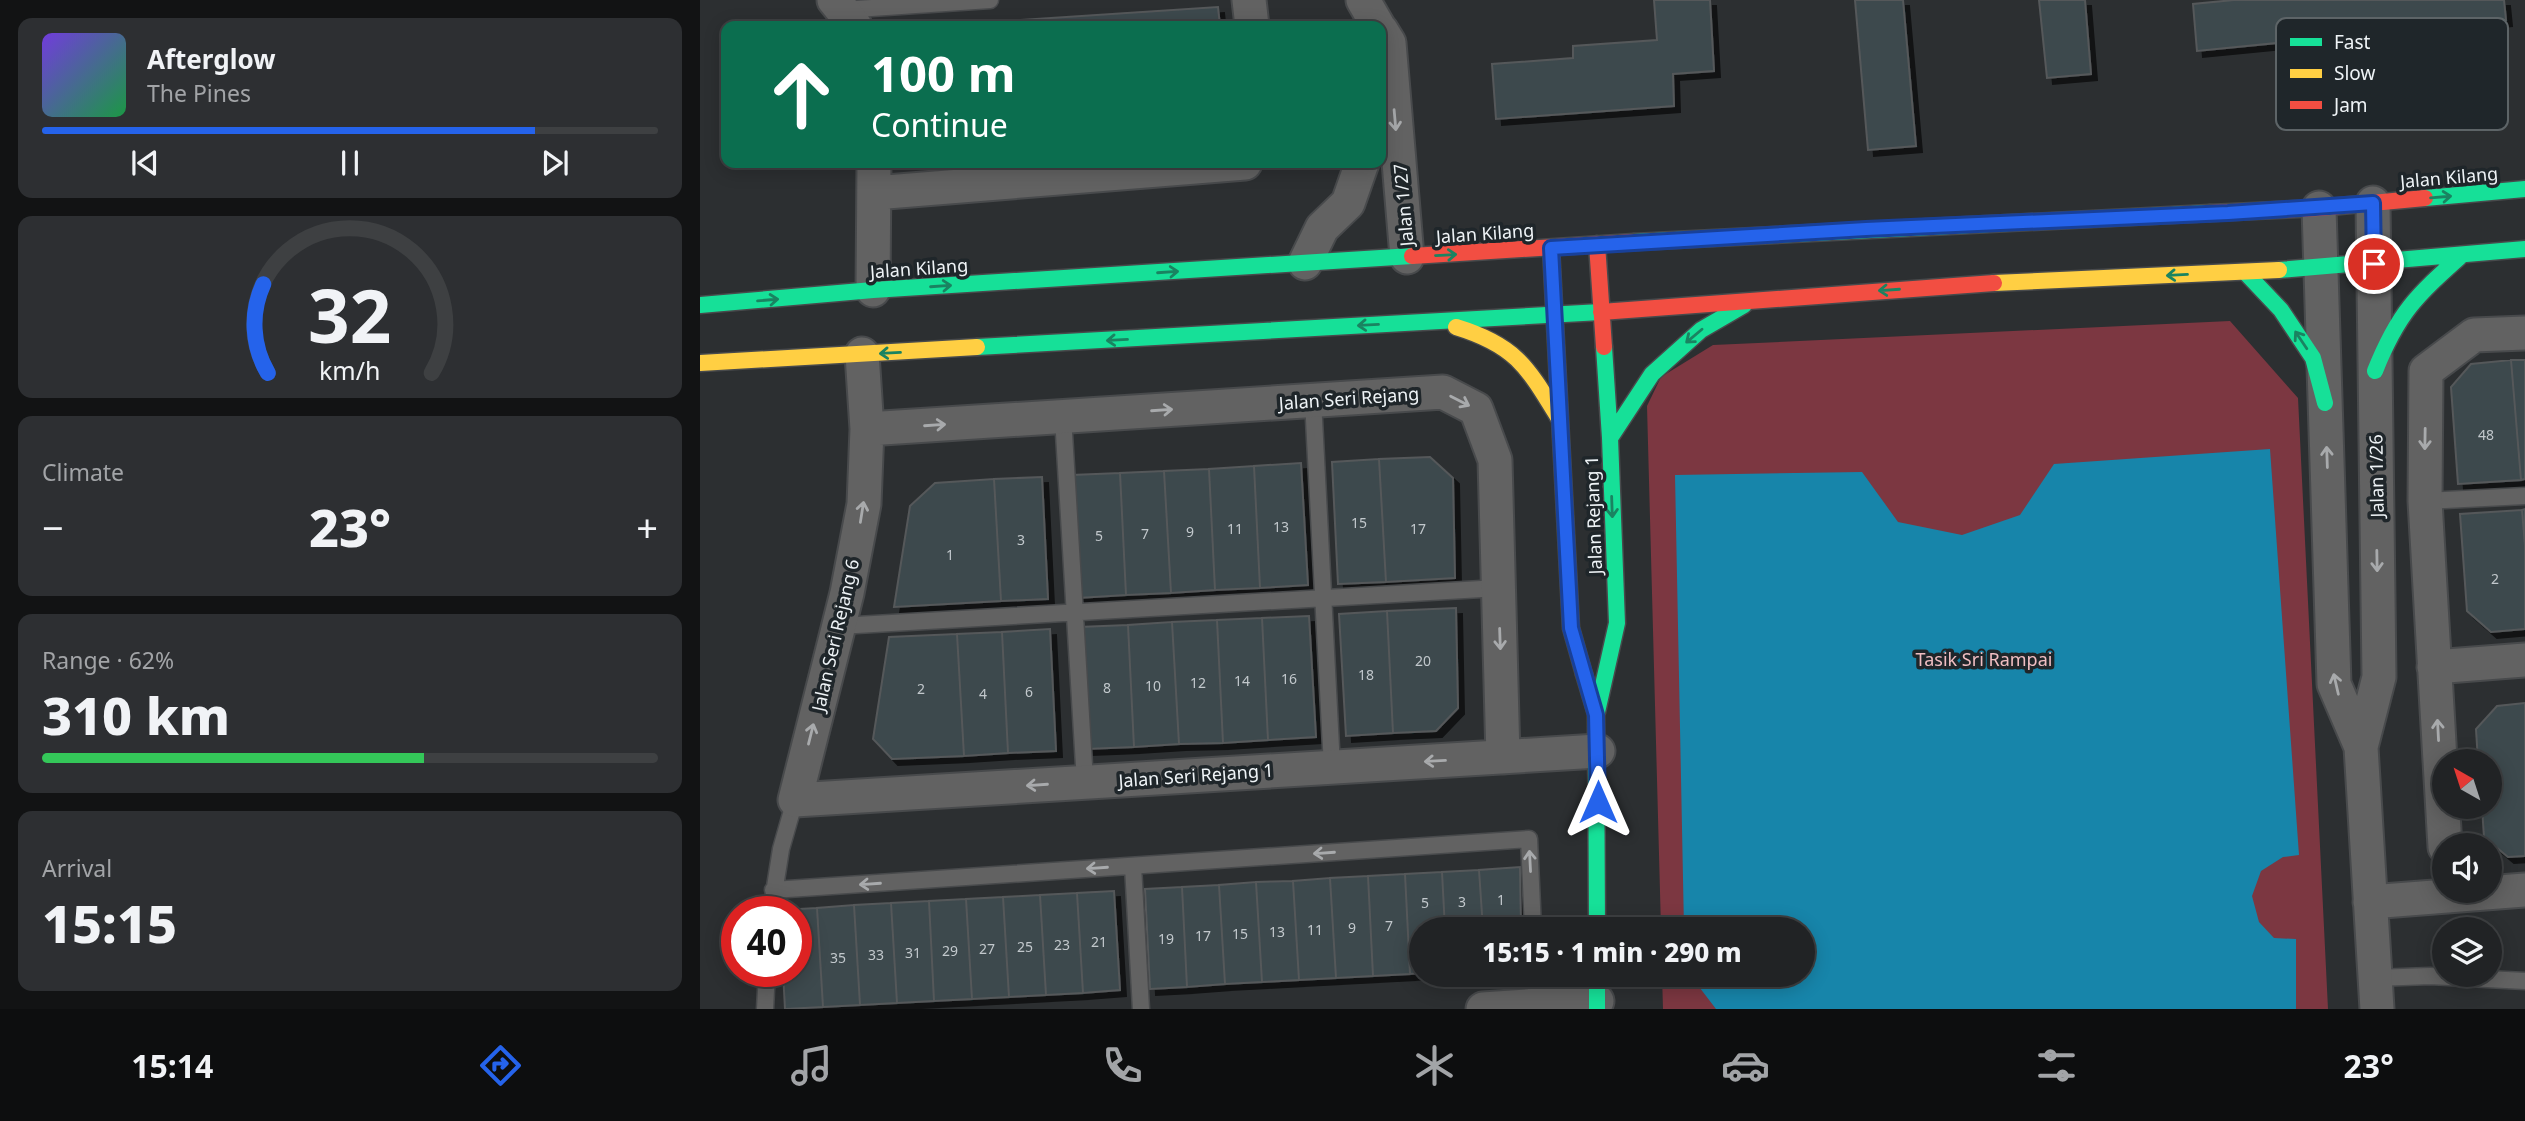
<!DOCTYPE html>
<html lang="en">
<head>
<meta charset="utf-8">
<style>
	:root { --surface:#212325; --page:#2d2f32; --text:#f1f3f6; --muted:#a2a4a7; --line:#3e4042; --accent:#2563eb }
	body { margin:0; font-family:"Noto Sans",sans-serif; background:var(--page); color:var(--text); height:100vh; display:flex; flex-direction:column; font-size:26px; white-space:nowrap }
	* { box-sizing:border-box; margin:0 }
	p { font-size:23px; color:var(--muted) }
	.icon { flex:none; width:38px; height:38px; fill:none; stroke:currentColor; stroke-width:2; stroke-linecap:round; stroke-linejoin:round }
	.map { position:relative; flex:1; overflow:hidden }
	.drawer { display:flex; flex-direction:column; gap:18px; padding:18px; background:#121314; width:700px }
	.drawer>* { flex:none }
	.banner { position:absolute; left:21px; top:21px; width:665px; height:147px; border-radius:14px; box-shadow:0 4px 18px #0003,0 0 0 2px var(--line); background:#0b6e4f; color:#fff; overflow:hidden }
	.needle { width:46px; rotate:321deg }
	.fabs { position:absolute; left:1732px; top:749px; display:grid; gap:14px }
	.fabs a { display:grid; place-items:center; width:70px; height:70px; border-radius:50%; background:var(--surface); box-shadow:0 4px 18px #0003,0 0 0 2px var(--line); font-size:35px }
	.speed { position:absolute; left:21px; top:896px; display:flex; gap:14px; font-size:35px; font-weight:700; text-align:center }
	.speed>* { display:grid; place-content:center; width:91px; height:91px; border-radius:50%; background:var(--surface); box-shadow:0 4px 18px #0003,0 0 0 2px var(--line); line-height:1 }
	.speed .limit { border:10px solid #d22; background:#fff; color:#111 }
	.pin { position:absolute; display:grid; place-items:center; width:60px; height:60px; color:#fff; margin:-30px; border:4px solid #fff; border-radius:50%; box-shadow:0 2px 7px #0007 }
	.me { position:absolute; width:77px; margin:-38px; rotate:0deg; stroke-linejoin:round; filter:drop-shadow(0 0 5px #0008) }
	.turn { display:flex; align-items:center; gap:24px; height:147px; padding:0 35px; font-size:32px }
	.turn .icon { width:91px; height:91px; stroke-width:2.5 }
	.turn b { display:block; font-size:49px; line-height:60px }
	.big { font-size:52px; font-weight:800; line-height:1.1 }
	.drawer .card { flex:1; display:flex; flex-direction:column; justify-content:center; gap:10px; min-width:0; padding:0 24px; border-radius:14px; background:var(--page) }
	.drawer .dial { align-items:center; gap:0 }
	.dial svg { height:182px; overflow:visible; fill:none; stroke:var(--line); stroke-width:7; stroke-linecap:round; text-anchor:middle }
	.dial text { fill:var(--text); stroke:none }
	.song { display:flex; align-items:center; gap:21px }
	.cover { width:84px; height:84px; border-radius:10px; background:linear-gradient(135deg,hsl(260 70% 55%),hsl(140 70% 35%)) }
	.played { height:7px; border-radius:4px; background:linear-gradient(90deg,var(--accent) 80%,var(--line) 80%) }
	.keys { display:flex; justify-content:space-around; direction:ltr }
	.heat { display:flex; justify-content:space-between; align-items:center; font-size:38px; direction:ltr }
	.charge { height:10px; border-radius:5px; background:linear-gradient(90deg,#34c759 62%,var(--line) 0) }
	.trip { position:absolute; left:709px; top:917px; width:406px; height:70px; border-radius:35px; background:var(--surface); box-shadow:0 4px 18px #0003,0 0 0 2px var(--line); font-weight:800; line-height:70px; text-align:center }
	.tabs { display:flex; height:112px; justify-content:space-around; align-items:center; background:#0d0e0f; color:var(--muted) }
	.tabs .icon { width:49px; height:49px }
	.tabs .selected { color:var(--accent) }
	.tabs b { font-size:32px; color:var(--text) }
	main { display:flex; flex:1; min-height:0 }
	.map>svg:first-child { display:block }
	.green { fill:#7c3741 }
	.water { fill:#1785aa }
	.building { fill:#3d494d; stroke:#55585a; stroke-width:2; filter:url(#shadow) }
	.lines { fill:none; stroke-linecap:round; stroke-linejoin:round }
	.lane-casing { stroke:#484a4c; stroke-width:19 }
	.street-casing { stroke:#484a4c; stroke-width:37 }
	.fast-casing { stroke:#484a4c; stroke-width:19 }
	.slow-casing { stroke:#484a4c; stroke-width:19 }
	.jam-casing { stroke:#484a4c; stroke-width:19 }
	.lane { stroke:#626262; stroke-width:16 }
	.street { stroke:#626262; stroke-width:33 }
	.fast { stroke:#16e098; stroke-width:16 }
	.slow { stroke:#ffcf43; stroke-width:16 }
	.jam { stroke:#f24e42; stroke-width:16 }
	.oneway { stroke:#a8aaac }
	.oneway2 { stroke:#1a8361 }
	.route-casing { stroke:#184099; stroke-width:18 }
	.route { stroke:#2563eb; stroke-width:12 }
	.labels { text-anchor:middle; dominant-baseline:central; stroke-width:7; stroke-linejoin:round; paint-order:stroke }
	.number-label { font-size:14px; fill:#c2c8cc }
	.street-label { font-size:18px; fill:#eef3f6; stroke:#1f262a }
	.park-label { font-size:18px; fill:#f0bec2; stroke:#1f262a }
	.key { fill:#1f262a; stroke:#5d6467; stroke-width:2 }
	.key-label { font-size:19px; fill:#eef3f6 }
</style>
</head>
<body>
<main>
<section class="drawer">
<div class="card">
<div class="song"><i class="cover"></i><div><b>Afterglow</b><p>The Pines</p></div></div>
<div class="played"></div>
<div class="keys"><svg class="icon" aria-label="previous" viewBox="0 0 24 24"><path d="M18 5L8 12l10 7zM5 5v14"/></svg><svg class="icon" aria-label="pause" viewBox="0 0 24 24"><path d="M8 5v14M16 5v14"/></svg><svg class="icon" aria-label="next" viewBox="0 0 24 24"><path d="M6 5l10 7-10 7zM19 5v14"/></svg></div>
</div>
<div class="card dial"><svg viewBox="0 0 100 80">
<path d="M14 69A42 42 0 1 1 86 69"/>
<path d="M14 69A42 42 0 0 1 12 30" stroke="#2563eb"/>
<text x="50" y="56" font-size="32" font-weight="700">32</text>
<text x="50" y="72" font-size="11">km/h</text>
</svg></div>
<div class="card"><p>Climate</p>
<div class="heat"><a>−</a><b class="big">23°</b><a>+</a></div>
</div>
<div class="card"><p>Range · 62%</p><b class="big">310 km</b><div class="charge"></div></div>
<div class="card"><p>Arrival</p><b class="big">15:15</b></div>
</section>
<div class="map">
<svg width="1825" height="1009" viewBox="0 0 1825 1009">
	<defs>
		<filter id="shadow"><feDropShadow dx="6" dy="6" stdDeviation="0" flood-color="#0009"/></filter>
	</defs>
	<rect width="100%" height="100%" fill="#2c2f31"/>
	<!-- green -->
	<path class="green" d="M1530,321L1598,398L1628,1009H963L962,975H1102V929H961L947,406L961,377L1013,345Z"/>
	<!-- water -->
	<path class="water" d="M1570,449L1599,855L1583,857L1561,871L1552,896L1559,922L1574,938L1596,939V1009H1016L990,975H1102V929H984L975,475L1162,472L1198,522L1262,535L1320,515L1354,464Z"/>
	<!-- building -->
	<path class="building" d="M954,0H1010L1014,71L973,74L974,106L796,119L792,64L873,58V46L957,40Z
		M1155,0H1203L1216,146L1168,150Z
		M1339,0H1385L1391,74L1347,78Z
		M1534,0H1804L1806,20L1497,51L1493,4Z
		M518,7L520,26H231Z
		M1811,360H1825V479L1821,480Z
		M1811,360L1821,480L1758,484L1751,387L1771,364Z
		M730,457L753,478L755,578L686,582L679,459Z
		M679,459L686,582L638,584L632,462Z
		M601,463L608,585L560,588L554,466Z
		M554,466L560,588L515,590L509,469Z
		M509,469L515,590L471,593L464,471Z
		M464,471L471,593L426,595L420,473Z
		M420,473L426,595L378,598L372,475Z
		M342,477L348,599L301,601L294,479Z
		M294,479L301,601L194,607L210,506L235,483Z
		M1825,509V546L1822,510Z
		M1822,510L1825,546V629L1791,632L1767,611L1760,514Z
		M756,608L758,708L736,731L693,733L687,611Z
		M687,611L693,733L646,736L639,614Z
		M609,616L616,737L568,740L562,618Z
		M562,618L568,740L523,743L517,620Z
		M517,620L523,743L479,744L472,622Z
		M472,622L479,744L434,747L428,625Z
		M428,625L434,747L386,749L379,627Z
		M350,629L356,751L308,753L302,632Z
		M302,632L308,753L264,756L257,634Z
		M257,634L264,756L192,759L173,739L189,637Z
		M1825,703V856L1808,857L1784,837L1782,807H1790V761H1778L1776,729L1797,706Z
		M820,867L821,929H783L779,870Z
		M779,870L783,929H745L742,872Z
		M742,872L745,929H721V973L710,974L705,874Z
		M705,874L710,974L673,976L668,876Z
		M668,876L673,976L636,978L630,878Z
		M630,878L636,978L599,980L593,881Z
		M593,881L599,980L562,982L556,882Z
		M556,882L562,982L525,984L519,885Z
		M519,885L525,984L487,987L482,887Z
		M482,887L487,987L450,989L445,889Z
		M414,891L420,990L383,993L377,893Z
		M377,893L383,993L346,995L340,895Z
		M340,895L346,995L309,997L303,897Z
		M303,897L309,997L272,999L266,899Z
		M266,899L272,999L234,1001L229,901Z
		M229,901L234,1001L197,1003L191,903Z
		M191,903L197,1003L160,1005L154,905Z
		M154,905L160,1005L123,1007L117,908Z
		M117,908L123,1007L85,1009L83,971H96V912H80V910Z"/>
	<g class="lines">
		<defs>
			<path id="lane" d="M142,10L290,0
				M613,400L632,767
				M363,417L385,782
				M1725,501L1825,496
				M139,626L799,588
				M433,866L441,1009
				M73,890L829,839L833,929
				M71,912L81,849L95,800
				M835,975L837,1006
				M1675,978L1730,976L1825,981
				M65,1009L67,971"/>
			<path id="street" d="M134,0L155,26
				M549,0L552,26
				M663,0L678,26
				M681,30L689,43L707,257
				M174,193L545,163
				M1673,203L1679,677L1661,747L1677,1009
				M1619,208L1634,684L1661,747
				M605,263L622,228L648,203L662,163
				M173,290L174,163
				M162,354L167,429L164,504L147,593L95,800L898,751
				M167,429L743,392L776,409L795,460L803,757
				M1734,667L1825,660
				M1745,847L1725,501L1726,371L1774,335L1825,333
				M1670,902L1825,890
				M783,1009L897,1001"/>
			<path id="fast" d="M1725,198L1825,189
				M934,242L1510,213
				M1579,270L1825,249
				M1545,272L1581,310L1613,358L1625,403
				M0,305L173,290L712,256
				M277,347L901,312
				M1675,371C1698,313 1716,296 1762,255
				M910,438L952,374L1001,330L1044,305
				M884,674L896,714L897,929
				M897,712L917,623L910,438L904,347
				M897,975V1009"/>
			<path id="slow" d="M851,248L871,628L884,674
				M1294,283L1579,270
				M756,327C815,345 827,366 858,417
				M0,363L277,347"/>
			<path id="jam" d="M1510,213L1619,208L1725,198
				M897,244L904,347
				M712,256L934,242
				M901,312L1294,283"/>
		</defs>
		<!-- lane casing -->
		<use href="#lane" class="lane-casing"/>
		<!-- street casing -->
		<use href="#street" class="street-casing"/>
		<!-- fast casing -->
		<use href="#fast" class="fast-casing"/>
		<!-- slow casing -->
		<use href="#slow" class="slow-casing"/>
		<!-- jam casing -->
		<use href="#jam" class="jam-casing"/>
		<!-- lane -->
		<use href="#lane" class="lane"/>
		<!-- street -->
		<use href="#street" class="street"/>
		<!-- fast -->
		<use href="#fast" class="fast"/>
		<!-- slow -->
		<use href="#slow" class="slow"/>
		<!-- jam -->
		<use href="#jam" class="jam"/>
	</g>
	<!-- one-way arrows -->
	<defs><path id="oneway-shaft" d="M-6 0H5M1.5-3L5.5 0L1.5 3" fill="none" stroke-width="1.6" stroke-linecap="round" stroke-linejoin="round" transform="scale(1.75)"/></defs>
	<g class="oneway">
		<use href="#oneway-shaft" transform="translate(695 120) rotate(85)"/>
		<use href="#oneway-shaft" transform="translate(760 401) rotate(27)"/>
		<use href="#oneway-shaft" transform="translate(462 410) rotate(-4)"/>
		<use href="#oneway-shaft" transform="translate(235 425) rotate(-4)"/>
		<use href="#oneway-shaft" transform="translate(1725 439) rotate(91)"/>
		<use href="#oneway-shaft" transform="translate(1627 457) rotate(-92)"/>
		<use href="#oneway-shaft" transform="translate(162 512) rotate(-81)"/>
		<use href="#oneway-shaft" transform="translate(1677 561) rotate(89)"/>
		<use href="#oneway-shaft" transform="translate(800 639) rotate(88)"/>
		<use href="#oneway-shaft" transform="translate(1636 684) rotate(-103)"/>
		<use href="#oneway-shaft" transform="translate(1738 730) rotate(-93)"/>
		<use href="#oneway-shaft" transform="translate(111 734) rotate(-76)"/>
		<use href="#oneway-shaft" transform="translate(735 761) rotate(177)"/>
		<use href="#oneway-shaft" transform="translate(337 785) rotate(176)"/>
		<use href="#oneway-shaft" transform="translate(624 853) rotate(176)"/>
		<use href="#oneway-shaft" transform="translate(830 861) rotate(-93)"/>
		<use href="#oneway-shaft" transform="translate(397 868) rotate(176)"/>
		<use href="#oneway-shaft" transform="translate(170 884) rotate(176)"/>
	</g>
	<g class="oneway2">
		<use href="#oneway-shaft" transform="translate(1741 197) rotate(-5)"/>
		<use href="#oneway-shaft" transform="translate(746 255) rotate(-3)"/>
		<use href="#oneway-shaft" transform="translate(468 272) rotate(-4)"/>
		<use href="#oneway-shaft" transform="translate(1477 275) rotate(177)"/>
		<use href="#oneway-shaft" transform="translate(241 286) rotate(-4)"/>
		<use href="#oneway-shaft" transform="translate(1189 290) rotate(176)"/>
		<use href="#oneway-shaft" transform="translate(68 300) rotate(-5)"/>
		<use href="#oneway-shaft" transform="translate(668 325) rotate(177)"/>
		<use href="#oneway-shaft" transform="translate(994 336) rotate(140)"/>
		<use href="#oneway-shaft" transform="translate(417 340) rotate(177)"/>
		<use href="#oneway-shaft" transform="translate(1601 340) rotate(-124)"/>
		<use href="#oneway-shaft" transform="translate(190 353) rotate(177)"/>
		<use href="#oneway-shaft" transform="translate(912 507) rotate(88)"/>
	</g>
	<g class="lines">
		<defs>
			<path id="route" d="M898,802L896,715L871,628L851,248L1166,229L1528,213L1673,203L1674,264"/>
		</defs>
		<!-- route casing -->
		<use href="#route" class="route-casing"/>
		<!-- route -->
		<use href="#route" class="route"/>
	</g>
	<g class="labels">
		<!-- number labels -->
		<g class="number-label">
			<text x="1786" y="434">48</text>
			<text x="659" y="522">15</text>
			<text x="581" y="526">13</text>
			<text x="535" y="528">11</text>
			<text x="718" y="528">17</text>
			<text x="490" y="531">9</text>
			<text x="445" y="533">7</text>
			<text x="399" y="535">5</text>
			<text x="321" y="539">3</text>
			<text x="250" y="554">1</text>
			<text x="1795" y="578">2</text>
			<text x="723" y="660">20</text>
			<text x="666" y="674">18</text>
			<text x="589" y="678">16</text>
			<text x="542" y="680">14</text>
			<text x="498" y="682">12</text>
			<text x="453" y="685">10</text>
			<text x="407" y="687">8</text>
			<text x="221" y="688">2</text>
			<text x="329" y="691">6</text>
			<text x="283" y="693">4</text>
			<text x="801" y="899">1</text>
			<text x="762" y="901">3</text>
			<text x="725" y="902">5</text>
			<text x="689" y="925">7</text>
			<text x="652" y="927">9</text>
			<text x="615" y="929">11</text>
			<text x="577" y="931">13</text>
			<text x="540" y="933">15</text>
			<text x="503" y="935">17</text>
			<text x="466" y="938">19</text>
			<text x="399" y="941">21</text>
			<text x="362" y="944">23</text>
			<text x="325" y="946">25</text>
			<text x="287" y="948">27</text>
			<text x="250" y="950">29</text>
			<text x="213" y="952">31</text>
			<text x="176" y="954">33</text>
			<text x="138" y="957">35</text>
		</g>
		<!-- street labels -->
		<g class="street-label">
			<text transform="translate(1749 177) rotate(-5)">Jalan Kilang</text>
			<text transform="translate(703 205) rotate(-95)">Jalan 1/27</text>
			<text transform="translate(785 233) rotate(-4)">Jalan Kilang</text>
			<text transform="translate(219 268) rotate(-4)">Jalan Kilang</text>
			<text transform="translate(649 398) rotate(-4)">Jalan Seri Rejang</text>
			<text transform="translate(1676 476) rotate(-91)">Jalan 1/26</text>
			<text transform="translate(893 515) rotate(-92)">Jalan Rejang 1</text>
			<text transform="translate(135 635) rotate(-77)">Jalan Seri Rejang 6</text>
			<text transform="translate(496 775) rotate(-4)">Jalan Seri Rejang 1</text>
		</g>
		<!-- park labels -->
		<g class="park-label">
			<text x="1284" y="659">Tasik Sri Rampai</text>
		</g>
	</g>
	<!-- legend -->
	<rect x="1576" y="18" width="232" height="112" rx="10" class="key"/>
	<rect x="1590" y="38" width="32" height="8" fill="#16e098"/>
	<rect x="1590" y="69" width="32" height="9" fill="#ffcf43"/>
	<rect x="1590" y="101" width="32" height="8" fill="#f24e42"/>
	<g class="key-label">
		<text x="1634" y="49">Fast</text>
		<text x="1634" y="80">Slow</text>
		<text x="1634" y="112">Jam</text>
	</g>
</svg>
<div class="fabs">
<a><svg class="needle" viewBox="-14 -14 28 28"><path d="M0-13l5 13h-10z" fill="#e53935"/><path d="M0 13l5-13h-10z" fill="#a2a4a7"/></svg></a>
<a><svg class="icon" aria-label="sound" viewBox="0 0 24 24"><path d="M4 9h4l5-4v14l-5-4H4zM17 9q2 3 0 6"/></svg></a>
<a><svg class="icon" aria-label="layers" viewBox="0 0 24 24"><path d="M12 4l9 5-9 5-9-5zM3 14l9 5 9-5"/></svg></a>
</div>
<div class="speed"><div class="limit">40</div></div>
<div class="pin" style="left:1674px;top:264px;background:#d93025"><svg class="icon" aria-label="arrive" viewBox="0 0 24 24"><path d="M6 21V4h12l-3 4 3 4H6"/></svg></div>
<svg class="me" style="left:898px;top:802px" viewBox="-20 -20 40 40"><path d="M0-17L14 15 0 8-14 15z" fill="#2563eb" stroke="#fff" stroke-width="4"/></svg>
<div class="trip">15:15 · 1 min · 290 m</div>
<div class="banner">
<div class="turn"><svg class="icon" aria-label="ahead" viewBox="0 0 24 24"><path d="M12 20V5M6 11l6-6 6 6"/></svg><div><b>100 m</b>Continue</div></div>
</div>
</div>
</main>
<nav class="tabs">
<b>15:14</b>
<svg class="icon selected" aria-label="directions" viewBox="0 0 24 24"><path d="M12 3l9 9-9 9-9-9zM9 14v-3h6M13 9l2 2-2 2"/></svg>
<svg class="icon" aria-label="music" viewBox="0 0 24 24"><path d="M9 18V5l10-2v13"/><circle cx="6" cy="18" r="3"/><circle cx="16" cy="16" r="3"/></svg>
<svg class="icon" aria-label="phone" viewBox="0 0 24 24"><path d="M5 4h4l2 5-3 2q2 4 5 5l2-3 5 2v4C11 20 4 13 5 4z"/></svg>
<svg class="icon" aria-label="climate" viewBox="0 0 24 24"><path d="M12 3v18M4 7l16 10M4 17L20 7"/></svg>
<svg class="icon" aria-label="car" viewBox="0 0 24 24"><path d="M5 17H2v-5l4-1 3-4h7l3 4 3 1v5h-3M9 17h6M6 11h13"/><circle cx="7" cy="17" r="2"/><circle cx="17" cy="17" r="2"/></svg>
<svg class="icon" aria-label="filters" viewBox="0 0 24 24"><path d="M4 7h16M4 17h16"/><circle cx="9" cy="7" r="2"/><circle cx="15" cy="17" r="2"/></svg>
<b>23°</b>
</nav>
</body>
</html>
